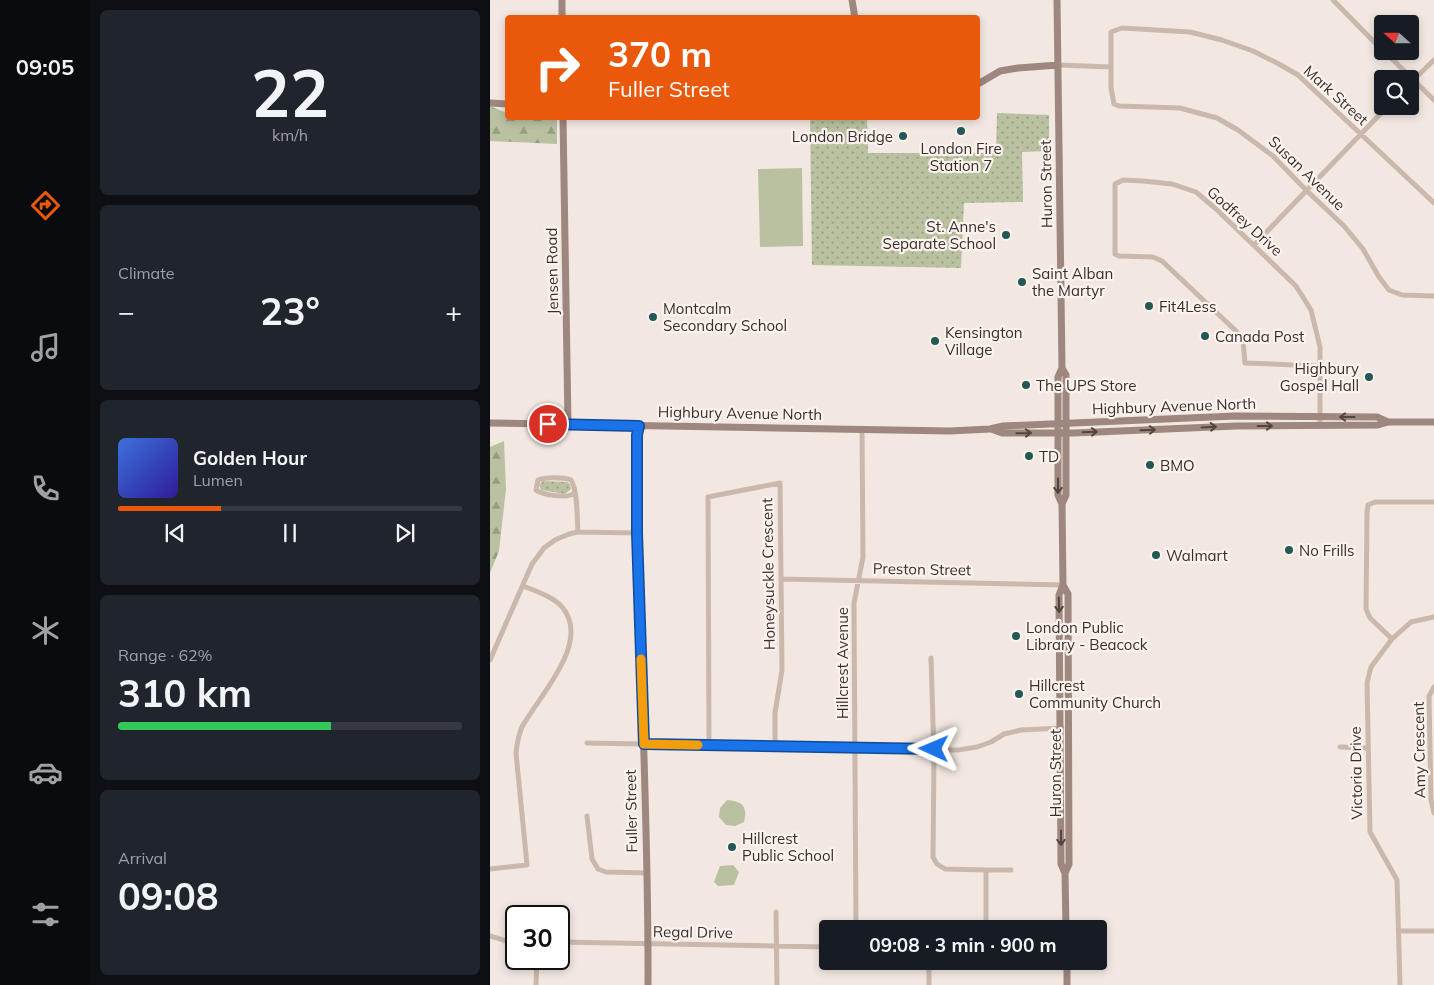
<!DOCTYPE html>
<html lang="en">
<head>
<meta charset="utf-8">
<style>
	:root { --surface:#171b24; --page:#20242c; --text:#f1f3f6; --muted:#9ea1a6; --line:#363941; --accent:#ea580c }
	body { margin:0; font-family:Mulish,sans-serif; background:var(--page); color:var(--text); height:100vh; display:flex; flex-direction:column; font-size:19px; white-space:nowrap }
	* { box-sizing:border-box; margin:0 }
	p { font-size:16px; color:var(--muted) }
	.icon { flex:none; width:28px; height:28px; fill:none; stroke:currentColor; stroke-width:2; stroke-linecap:round; stroke-linejoin:round }
	.map { position:relative; flex:1; overflow:hidden }
	.panel { display:flex; flex-direction:column; gap:10px; padding:10px; background:#0d0f14; width:400px }
	.panel>* { flex:none }
	.top-card { position:absolute; left:15px; top:15px; width:475px; height:105px; border-radius:5px; box-shadow:0 2px 8px #0003; background:#ea580c; color:#fff; overflow:hidden }
	.needle { width:32px; rotate:291deg }
	.controls { position:absolute; left:884px; top:15px; display:grid; gap:10px }
	.controls a { display:grid; place-items:center; width:45px; height:45px; border-radius:5px; background:var(--surface); box-shadow:0 2px 8px #0003; font-size:25px }
	.speed { position:absolute; left:15px; top:905px; display:flex; gap:10px; font-size:25px; font-weight:700; text-align:center }
	.speed>* { display:grid; place-content:center; width:65px; height:65px; border-radius:50%; background:var(--surface); box-shadow:0 2px 8px #0003; line-height:1 }
	.speed .limit { border:2px solid #111; border-radius:8px; background:#fff; color:#111 }
	.pin { position:absolute; display:grid; place-items:center; width:42px; height:42px; color:#fff; margin:-21px; border:2px solid #fff; border-radius:50%; box-shadow:0 1px 5px #0007 }
	.me { position:absolute; width:55px; margin:-28px; rotate:271deg; stroke-linejoin:round; filter:drop-shadow(0 0 4px #0008) }
	.turn { display:flex; align-items:center; gap:18px; height:105px; padding:0 20px; font-size:22px }
	.turn .icon { width:65px; height:65px; stroke-width:2.5 }
	.turn b { display:block; font-size:35px; line-height:42px }
	.big { font-size:38px; font-weight:700; line-height:1.1 }
	.panel .widget { flex:1; display:flex; flex-direction:column; justify-content:center; gap:8px; min-width:0; padding:0 18px; border-radius:8px; background:var(--page) }
	.panel .dial { align-items:center; gap:0 }
	.dial b { font-size:65px; line-height:1 }
	.song { display:flex; align-items:center; gap:15px }
	.cover { width:60px; height:60px; border-radius:8px; background:linear-gradient(135deg,hsl(220 70% 55%),hsl(250 70% 35%)) }
	.played { height:5px; border-radius:2px; background:linear-gradient(90deg,var(--accent) 30%,var(--line) 30%) }
	.keys { display:flex; justify-content:space-around; direction:ltr }
	.heat { display:flex; justify-content:space-between; align-items:center; font-size:28px; direction:ltr }
	.charge { height:8px; border-radius:4px; background:linear-gradient(90deg,#34c759 62%,var(--line) 0) }
	.trip { position:absolute; left:329px; top:920px; width:288px; height:50px; border-radius:5px; background:var(--surface); box-shadow:0 2px 8px #0003; font-weight:700; line-height:50px; text-align:center }
	main { display:flex; flex:1; min-height:0 }
	.menu { display:flex; flex-direction:column; width:90px; justify-content:space-around; align-items:center; background:#090b0e; color:var(--muted) }
	.menu .icon { width:35px; height:35px }
	.menu .current { color:var(--accent) }
	.menu b { font-size:22px; color:var(--text) }
	.map>svg:first-child { display:block }
	.grass { fill:url(#grass-dots) }
	.forest { fill:url(#forest-firs) }
	.pitch { fill:#b9c1a1 }
	.lines { fill:none; stroke-linecap:round; stroke-linejoin:round }
	.street { stroke:#cab8ad; stroke-width:5 }
	.secondary { stroke:#9d877e; stroke-width:7 }
	.oneway { stroke:#524440 }
	.route-casing { stroke:#114b97; stroke-width:12 }
	.route { stroke:#1a73e8; stroke-width:9 }
	.slow { stroke:#f59e0b; stroke-width:9 }
	.poi-dot { fill:#235857; stroke:#faf3ed; stroke-width:2 }
	.labels { text-anchor:middle; dominant-baseline:central; stroke-width:4.5; stroke-linejoin:round; paint-order:stroke }
	.street-label { font-size:15px; fill:#392e2b; stroke:#faf3ed }
	.poi-label { font-size:15px; fill:#392e2b; stroke:#faf3ed; text-anchor:start }
</style>
</head>
<body>
<main>
<nav class="menu">
<b>09:05</b>
<svg class="icon current" aria-label="directions" viewBox="0 0 24 24"><path d="M12 3l9 9-9 9-9-9zM9 14v-3h6M13 9l2 2-2 2"/></svg>
<svg class="icon" aria-label="music" viewBox="0 0 24 24"><path d="M9 18V5l10-2v13"/><circle cx="6" cy="18" r="3"/><circle cx="16" cy="16" r="3"/></svg>
<svg class="icon" aria-label="phone" viewBox="0 0 24 24"><path d="M5 4h4l2 5-3 2q2 4 5 5l2-3 5 2v4C11 20 4 13 5 4z"/></svg>
<svg class="icon" aria-label="climate" viewBox="0 0 24 24"><path d="M12 3v18M4 7l16 10M4 17L20 7"/></svg>
<svg class="icon" aria-label="car" viewBox="0 0 24 24"><path d="M5 17H2v-5l4-1 3-4h7l3 4 3 1v5h-3M9 17h6M6 11h13"/><circle cx="7" cy="17" r="2"/><circle cx="17" cy="17" r="2"/></svg>
<svg class="icon" aria-label="filters" viewBox="0 0 24 24"><path d="M4 7h16M4 17h16"/><circle cx="9" cy="7" r="2"/><circle cx="15" cy="17" r="2"/></svg>
</nav>
<section class="panel">
<div class="widget dial"><b>22</b><p>km/h</p></div>
<div class="widget"><p>Climate</p>
<div class="heat"><a>−</a><b class="big">23°</b><a>+</a></div>
</div>
<div class="widget">
<div class="song"><i class="cover"></i><div><b>Golden Hour</b><p>Lumen</p></div></div>
<div class="played"></div>
<div class="keys"><svg class="icon" aria-label="previous" viewBox="0 0 24 24"><path d="M18 5L8 12l10 7zM5 5v14"/></svg><svg class="icon" aria-label="pause" viewBox="0 0 24 24"><path d="M8 5v14M16 5v14"/></svg><svg class="icon" aria-label="next" viewBox="0 0 24 24"><path d="M6 5l10 7-10 7zM19 5v14"/></svg></div>
</div>
<div class="widget"><p>Range · 62%</p><b class="big">310 km</b><div class="charge"></div></div>
<div class="widget"><p>Arrival</p><b class="big">09:08</b></div>
</section>
<div class="map">
<svg width="944" height="985" viewBox="0 0 944 985">
	<defs>
		<pattern id="grass-dots" width="8" height="8" patternUnits="userSpaceOnUse" patternTransform="scale(1.25)"><rect width="8" height="8" fill="#b9c1a1"/><path d="M2 2h.1M6 6h.1" fill="none" stroke="#979d83" stroke-width="1.8" stroke-linecap="round"/></pattern>
		<pattern id="forest-firs" width="22" height="20" patternUnits="userSpaceOnUse" patternTransform="scale(1.25)"><rect width="22" height="20" fill="#b9c1a1"/><path d="M5 1l3.5 6h-7zM16 11l3.5 6h-7z" fill="#979d83"/></pattern>
	</defs>
	<rect width="100%" height="100%" fill="#f2e8e1"/>
	<!-- grass -->
	<path class="grass" d="M507,113L559,115V151L532,152L533,202L474,203L471,268L322,265L320,118H377L378,153H506Z
		M53,481L77,482L80,484L81,489L75,494L51,490L49,485Z"/>
	<!-- forest -->
	<path class="forest" d="M0,106L17,113L18,118H67V144L0,141Z
		M14,441L16,489L9,551L0,573V447Z"/>
	<!-- pitch -->
	<path class="pitch" d="M312,168L313,246L270,247L268,169Z
		M237,800C252,801 258,806 254,822L245,826L236,825L229,817L230,808Z
		M243,865L249,872L244,885L228,886L224,882L230,866Z"/>
	<g class="lines">
		<!-- street -->
		<path class="street" d="M843,0L892,50
			M894,51L944,100
			M568,65L621,67V32L632,28L700,32L732,40L763,51L789,64L808,75L944,203
			M621,67V88L624,104L629,106L690,108L727,118L748,130L783,156L816,190L854,226L873,249L889,277L899,290L912,295L944,296
			M920,83L944,60
			M764,245L898,106
			M829,366L755,363L753,341L746,331L672,261L663,257L629,256L625,254V184L633,180L653,181L682,184L706,192L726,209L806,286L821,310L830,347V425
			M84,493C79,499 52,495 46,490L48,480C56,477 73,477 81,480C88,491 87,519 88,532
			M291,579L573,585
			M902,639L880,618L876,609L877,513L878,505L885,502H944
			M441,658L444,755L443,857L447,864L455,869L496,870V929
			M0,660L42,564L54,548L65,540L79,534L88,532L147,533
			M944,687L939,696L941,800L944,813
			M97,743L468,750L487,747L501,742L514,734L531,730L572,728
			M219,745L218,497L290,483L292,670L285,713V746
			M850,747L878,748
			M97,816L102,859L108,869L116,872L157,873
			M0,869L37,865L26,753C27,744 28,736 32,727C48,697 101,644 73,608C64,597 46,591 33,586
			M496,870H521
			M286,912L287,985
			M366,929L364,603L373,557L372,428
			M910,931H944
			M0,936L20,942H26
			M69,942L338,947
			M439,961V985
			M46,985L47,959
			M910,985L907,880L880,832L877,683L881,667L902,639L921,622L944,617"/>
		<!-- secondary -->
		<path class="secondary" d="M72,0V18
			M362,0L365,18
			M567,0L572,368L568,377V495L572,504L573,585L569,595L571,864L575,873L576,929
			M488,84L510,71L528,68L568,65
			M0,103L18,104
			M73,118L78,424
			M572,368L576,375V495L572,504
			M0,423L460,431L500,429L513,426L745,416L887,417L898,422
			M149,426L147,434C146,617 159,801 158,985
			M501,429L512,433H584L746,426L888,425L898,422H944
			M573,585L578,594L579,864L575,873
			M577,961V985"/>
	</g>
	<!-- one-way arrows -->
	<defs><path id="oneway-shaft" d="M-6 0H5M1.5-3L5.5 0L1.5 3" fill="none" stroke-width="1.6" stroke-linecap="round" stroke-linejoin="round" transform="scale(1.25)"/></defs>
	<g class="oneway">
		<use href="#oneway-shaft" transform="translate(857 417) rotate(180)"/>
		<use href="#oneway-shaft" transform="translate(775 426)"/>
		<use href="#oneway-shaft" transform="translate(719 427) rotate(-3)"/>
		<use href="#oneway-shaft" transform="translate(658 430) rotate(-2)"/>
		<use href="#oneway-shaft" transform="translate(600 432) rotate(-2)"/>
		<use href="#oneway-shaft" transform="translate(534 433) rotate(-1)"/>
		<use href="#oneway-shaft" transform="translate(568 486) rotate(90)"/>
		<use href="#oneway-shaft" transform="translate(569 605) rotate(89)"/>
		<use href="#oneway-shaft" transform="translate(571 838) rotate(90)"/>
	</g>
	<g class="lines">
		<defs>
			<path id="route" d="M58,424L149,426L147,435V533L154,744L444,749"/>
		</defs>
		<!-- route casing -->
		<use href="#route" class="route-casing"/>
		<!-- route -->
		<use href="#route" class="route"/>
		<!-- slow -->
		<path class="slow" d="M151,659L154,744L208,745"/>
	</g>
	<!-- markers -->
	<g class="poi-dot">
		<circle cx="471" cy="131" r="5"/>
		<circle cx="413" cy="136" r="5"/>
		<circle cx="516" cy="235" r="5"/>
		<circle cx="532" cy="282" r="5"/>
		<circle cx="659" cy="306" r="5"/>
		<circle cx="163" cy="317" r="5"/>
		<circle cx="715" cy="336" r="5"/>
		<circle cx="445" cy="341" r="5"/>
		<circle cx="879" cy="377" r="5"/>
		<circle cx="536" cy="385" r="5"/>
		<circle cx="539" cy="456" r="5"/>
		<circle cx="660" cy="465" r="5"/>
		<circle cx="799" cy="550" r="5"/>
		<circle cx="666" cy="555" r="5"/>
		<circle cx="526" cy="636" r="5"/>
		<circle cx="529" cy="694" r="5"/>
		<circle cx="242" cy="847" r="5"/>
	</g>
	<g class="labels">
		<!-- street labels -->
		<g class="street-label">
			<text transform="translate(846 95) rotate(42)">Mark Street</text>
			<text transform="translate(817 173) rotate(44)">Susan Avenue</text>
			<text transform="translate(556 184) rotate(-91)">Huron Street</text>
			<text transform="translate(755 221) rotate(42)">Godfrey Drive</text>
			<text transform="translate(62 271) rotate(-91)">Jensen Road</text>
			<text transform="translate(684 406) rotate(-2)">Highbury Avenue North</text>
			<text transform="translate(250 413) rotate(1)">Highbury Avenue North</text>
			<text transform="translate(432 569) rotate(1)">Preston Street</text>
			<text transform="translate(278 574) rotate(-91)">Honeysuckle Crescent</text>
			<text transform="translate(352 663) rotate(-90)">Hillcrest Avenue</text>
			<text transform="translate(929 750) rotate(-91)">Amy Crescent</text>
			<text transform="translate(565 773) rotate(-90)">Huron Street</text>
			<text transform="translate(866 773) rotate(-91)">Victoria Drive</text>
			<text transform="translate(141 811) rotate(-91)">Fuller Street</text>
			<text transform="translate(203 932) rotate(1)">Regal Drive</text>
		</g>
		<!-- poi labels -->
		<g class="poi-label">
			<text x="403" y="136" text-anchor="end">London Bridge</text>
			<text x="471" y="148" text-anchor="middle">London Fire<tspan x="471" dy="17">Station 7</tspan></text>
			<text x="506" y="226" text-anchor="end">St. Anne's<tspan x="506" dy="17">Separate School</tspan></text>
			<text x="542" y="273">Saint Alban<tspan x="542" dy="17">the Martyr</tspan></text>
			<text x="669" y="306">Fit4Less</text>
			<text x="173" y="308">Montcalm<tspan x="173" dy="17">Secondary School</tspan></text>
			<text x="455" y="332">Kensington<tspan x="455" dy="17">Village</tspan></text>
			<text x="725" y="336">Canada Post</text>
			<text x="869" y="368" text-anchor="end">Highbury<tspan x="869" dy="17">Gospel Hall</tspan></text>
			<text x="546" y="385">The UPS Store</text>
			<text x="549" y="456">TD</text>
			<text x="670" y="465">BMO</text>
			<text x="809" y="550">No Frills</text>
			<text x="676" y="555">Walmart</text>
			<text x="536" y="627">London Public<tspan x="536" dy="17">Library - Beacock</tspan></text>
			<text x="539" y="685">Hillcrest<tspan x="539" dy="17">Community Church</tspan></text>
			<text x="252" y="838">Hillcrest<tspan x="252" dy="17">Public School</tspan></text>
		</g>
	</g>
</svg>
<div class="controls">
<a><svg class="needle" viewBox="-14 -14 28 28"><path d="M0-13l5 13h-10z" fill="#e53935"/><path d="M0 13l5-13h-10z" fill="#9ea1a6"/></svg></a>
<a><svg class="icon" aria-label="search" viewBox="0 0 24 24"><circle cx="10" cy="10" r="6"/><path d="M15 15l6 6"/></svg></a>
</div>
<div class="speed"><div class="limit">30</div></div>
<div class="pin" style="left:58px;top:424px;background:#d93025"><svg class="icon" aria-label="arrive" viewBox="0 0 24 24"><path d="M6 21V4h12l-3 4 3 4H6"/></svg></div>
<svg class="me" style="left:444px;top:749px" viewBox="-20 -20 40 40"><path d="M0-17L14 15 0 8-14 15z" fill="#1a73e8" stroke="#fff" stroke-width="4"/></svg>
<div class="trip">09:08 · 3 min · 900 m</div>
<div class="top-card">
<div class="turn"><svg class="icon" aria-label="right" viewBox="0 0 24 24"><path d="M7 20v-9h11M14 6l5 5-5 5"/></svg><div><b>370 m</b>Fuller Street</div></div>
</div>
</div>
</main>
</body>
</html>
